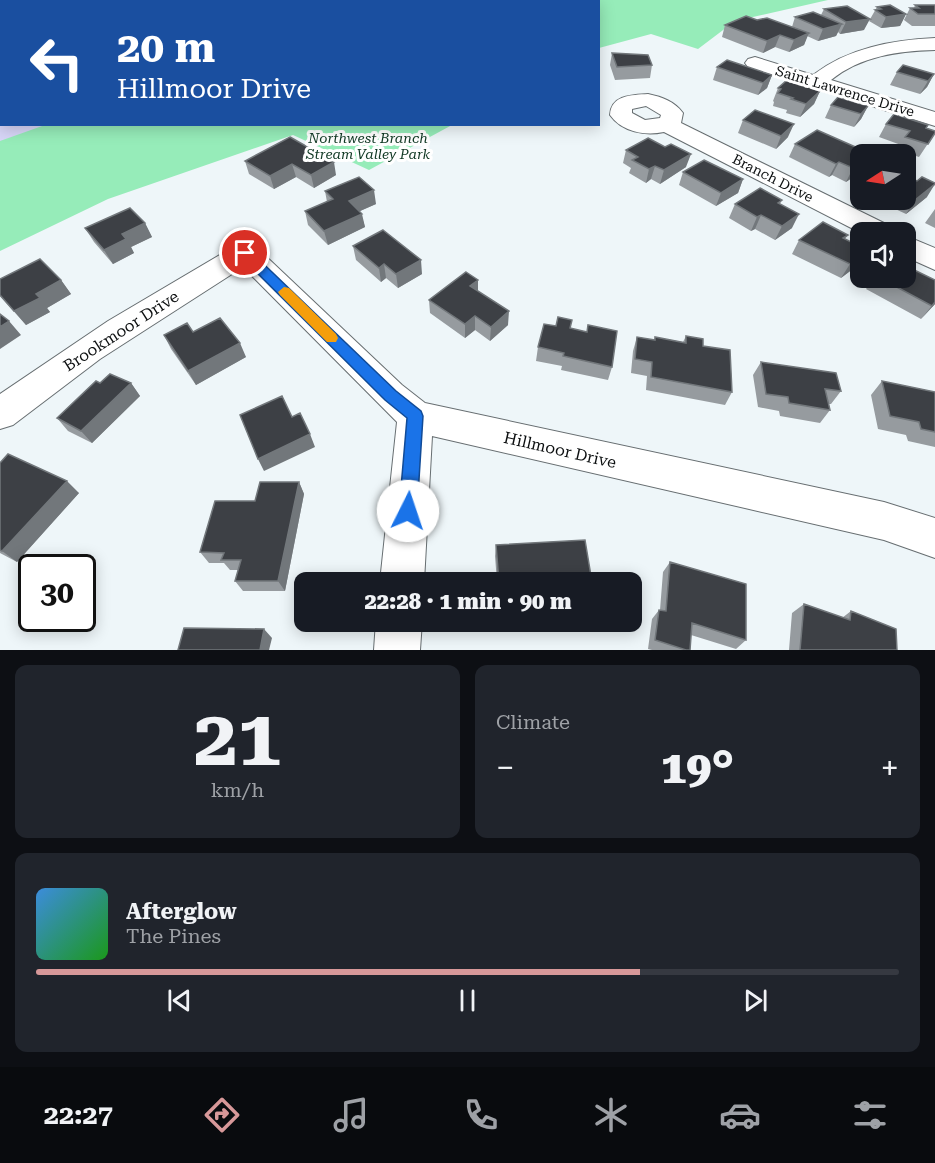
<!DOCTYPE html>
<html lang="en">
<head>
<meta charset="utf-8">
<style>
	:root { --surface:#171b24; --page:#20242c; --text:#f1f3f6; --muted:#9ea1a6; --line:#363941; --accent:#d79899 }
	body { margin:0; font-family:"Roboto Serif",serif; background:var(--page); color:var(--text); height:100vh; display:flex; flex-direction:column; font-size:22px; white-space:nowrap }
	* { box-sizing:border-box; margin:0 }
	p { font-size:20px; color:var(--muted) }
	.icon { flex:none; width:33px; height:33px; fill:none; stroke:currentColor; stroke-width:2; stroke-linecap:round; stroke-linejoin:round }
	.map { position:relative; height:650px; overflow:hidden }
	.panel { display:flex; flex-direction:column; gap:15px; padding:15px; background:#0d0f14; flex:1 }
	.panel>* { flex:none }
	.hud { position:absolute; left:0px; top:0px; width:600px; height:126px; box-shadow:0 3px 15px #0003; background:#1a4fa0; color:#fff; overflow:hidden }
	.needle { width:39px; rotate:258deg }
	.controls { position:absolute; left:850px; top:144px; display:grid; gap:12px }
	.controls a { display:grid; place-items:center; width:66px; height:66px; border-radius:12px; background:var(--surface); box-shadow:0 3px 15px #0003; font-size:30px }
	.speed { position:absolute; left:18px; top:554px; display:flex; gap:12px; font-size:30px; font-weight:700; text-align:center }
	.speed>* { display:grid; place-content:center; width:78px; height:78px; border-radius:50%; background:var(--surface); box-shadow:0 3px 15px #0003; line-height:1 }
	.speed .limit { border:3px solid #111; border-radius:9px; background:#fff; color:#111 }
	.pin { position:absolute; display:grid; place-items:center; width:51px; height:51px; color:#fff; margin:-26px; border:3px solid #fff; border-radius:50%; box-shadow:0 2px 6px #0007 }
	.me { position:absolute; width:66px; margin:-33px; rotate:4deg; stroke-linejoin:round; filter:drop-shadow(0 0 4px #0008) }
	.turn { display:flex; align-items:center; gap:21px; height:126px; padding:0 18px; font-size:27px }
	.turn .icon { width:78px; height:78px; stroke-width:2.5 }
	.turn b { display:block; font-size:42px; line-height:51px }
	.big { font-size:45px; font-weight:800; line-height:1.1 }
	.panel .card { flex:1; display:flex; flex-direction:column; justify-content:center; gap:9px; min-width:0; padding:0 21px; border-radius:12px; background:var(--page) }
	.panel .dial { align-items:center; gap:0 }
	.dial b { font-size:78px; line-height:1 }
	.song { display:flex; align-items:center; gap:18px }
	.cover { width:72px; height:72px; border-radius:9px; background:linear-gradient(135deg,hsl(210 70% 55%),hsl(120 70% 35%)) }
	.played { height:6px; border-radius:3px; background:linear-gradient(90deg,var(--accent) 70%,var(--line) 70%) }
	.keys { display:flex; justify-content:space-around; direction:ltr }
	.heat { display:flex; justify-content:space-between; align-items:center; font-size:33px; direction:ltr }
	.panel .tiles { flex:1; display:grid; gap:15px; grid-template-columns:1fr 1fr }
	.card:last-child { grid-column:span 2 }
	.trip { position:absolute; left:294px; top:572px; width:348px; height:60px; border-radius:12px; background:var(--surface); box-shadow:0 3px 15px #0003; font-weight:800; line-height:60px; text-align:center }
	.menu { display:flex; height:96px; justify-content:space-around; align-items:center; background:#090b0e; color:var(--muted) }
	.menu .icon { width:42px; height:42px }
	.menu .active { color:var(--accent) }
	.menu b { font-size:27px; color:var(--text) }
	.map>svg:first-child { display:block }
	.green { fill:#96ecb9 }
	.water { fill:#d7d5f7 }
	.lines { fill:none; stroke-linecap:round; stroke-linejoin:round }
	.stream { fill:#d7d5f7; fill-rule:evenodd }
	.river { fill:#d7d5f7; fill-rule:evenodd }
	.street-casing { stroke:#676e71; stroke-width:2 }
	.street { fill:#fff; fill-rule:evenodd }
	.wall { fill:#969b9f }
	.shaded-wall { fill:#72777b }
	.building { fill:#3d4045; stroke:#72777b; stroke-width:1.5 }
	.route { fill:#1a73e8; stroke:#114b97; stroke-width:1.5 }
	.slow { fill:#f59e0b }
	.labels { text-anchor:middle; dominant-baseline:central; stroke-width:6; stroke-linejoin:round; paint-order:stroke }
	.far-street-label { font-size:14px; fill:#0c0f10; stroke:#fff }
	.far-park-label { font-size:14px; font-style:italic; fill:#0f3823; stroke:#fff }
	.street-label { font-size:16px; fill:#0c0f10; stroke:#fff }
</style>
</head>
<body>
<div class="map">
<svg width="935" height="650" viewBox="0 0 935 650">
	<rect width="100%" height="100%" fill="#eef6f9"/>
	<!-- green -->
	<path class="green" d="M0,0H828L735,21L698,49L651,34L599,48L598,2H2V124L452,125L369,170L293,135L108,199L0,251Z"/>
	<!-- water -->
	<path class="water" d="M0,121L2,124L45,125L0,141Z"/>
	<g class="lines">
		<!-- stream -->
		<path class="stream" d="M301,0L315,2H304Z"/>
		<!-- river -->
		<path class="river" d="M372,0H401L371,2Z"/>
		<defs>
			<path id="street" d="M935,38V50C898,51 861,56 831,80L935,112V126L748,67L745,63L748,59L755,57L813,75C848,48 892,40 935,38Z
				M648,94C662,97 674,101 683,113L681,123L890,226L894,232L861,233L664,132C645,136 622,132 610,115C611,95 631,95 648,94ZM646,106L661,115L660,118L645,120L632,113V109Z
				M906,236L935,248V270L906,257Z
				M245,244L255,246L402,385L425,403L884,502L935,518V558L884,540L432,436L424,582H380L397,422L243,267L100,359L13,425L0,429V394L108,321L235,246Z
				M376,621H422L420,650H374Z"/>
		</defs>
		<!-- street casing -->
		<use href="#street" class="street-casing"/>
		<!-- street -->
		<use href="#street" class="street"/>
	</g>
	<!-- wall -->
	<path class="wall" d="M915,5L935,6V26H912L904,20L910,8H914Z
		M877,7L906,14L900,26L881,28L869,21Z
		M824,9L864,30L840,34L838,32L836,36L818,41L807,36L804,45L789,52L775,47L763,53L722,37L725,25L757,20L792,27L795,17L821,15Z
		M612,53L652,65L650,78L615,80L610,65Z
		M717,67L772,75L767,88L758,95L713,80Z
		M897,72L934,74L927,87L920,94L890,85Z
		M778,88L820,91L814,104L800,117L786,113L787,110L773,106L774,102L773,101Z
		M831,105L868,106L861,119L854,127L825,118Z
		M743,120L788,137L776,149L738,133Z
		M886,124L926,128L935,133L919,157L897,150L901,145L879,137Z
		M290,137L336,175L314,188L296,177L274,189L249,174L245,161Z
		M795,144L860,149L857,155L859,173L846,182L832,175L829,177L789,157Z
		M626,150L686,167L660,184L651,179L646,183L629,173L631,168L623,163Z
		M683,172L743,179L738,193L716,206L679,185Z
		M906,176L927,197L906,214L876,200H906Z
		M325,191L376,204L360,211L365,227L328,245L308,225L305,211L327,202Z
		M782,200L780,204L792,228L775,240L755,229L751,231L729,218L735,204Z
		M935,209V228L925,223Z
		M145,223L152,237L131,247L134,253L113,264L94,242L85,228Z
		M848,235L845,239L858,265L841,278L792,254L799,240Z
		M353,246L422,274L398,288L386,278L381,282L356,260Z
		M874,278H906L935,304L921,319L866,289Z
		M0,279L61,280L71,294L47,308L50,312L26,325L0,296Z
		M478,291L508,325L490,341L475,330L465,338L430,313L429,300Z
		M556,326L570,328L612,367L608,380L561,370L562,366L536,361L538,347Z
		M193,332L246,357L196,385L171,349L164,335Z
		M686,336L703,346L732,392L725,405L646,390L647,376L631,373L633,351L637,337L654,340L655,337L683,342Z
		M761,362L841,391L831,404H829L830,410L820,423L780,416L779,411L758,407L753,375Z
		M882,381L935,392V447L908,441L906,435L878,429L871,395Z
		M131,383L140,396L92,443L68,431L57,418Z
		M0,463L79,493L17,562L0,553Z
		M299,482L304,494L285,591H243L235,581L238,570H230L224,563H209L200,552Z
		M496,545L592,582H497L495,556Z
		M670,562L746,640L736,649L691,635L690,650H652L648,649L652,619L659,610H660L663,572Z
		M804,604L842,618L851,611L897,650H789L792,613Z"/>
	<!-- shaded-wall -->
	<path class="shaded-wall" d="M906,14L900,26L881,28L886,17Z
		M870,19L864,30L840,34L846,22Z
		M842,24L836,36L818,41L823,29Z
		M809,33L804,45L789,52L794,40Z
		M780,35L775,47L763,53L767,41Z
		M934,74L927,87L920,94L928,81Z
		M772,75L767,88L758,95L763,83Z
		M820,91L814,104L800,117L806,104Z
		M868,106L861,119L854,127L861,114Z
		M794,124L788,137L776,149L781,136Z
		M691,154L686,167L660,184L664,170Z
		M334,162L336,175L314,188L311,175Z
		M839,162L832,175L829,177L836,164Z
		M861,163V168L859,173L846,182L853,168Z
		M292,164L296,177L274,189L270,176Z
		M655,166L651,179L646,183L649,169Z
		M743,179L738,193L716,206L721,193Z
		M935,184L927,197L906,214L915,200Z
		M374,190L376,204L351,215L349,201Z
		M362,214L365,227L328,245L324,231Z
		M799,214L792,228L775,240L782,226Z
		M761,215L755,229L751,231L757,217Z
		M145,223L152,237L131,247L134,253L113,264L104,250L122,234Z
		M861,256V260L858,265L841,278L850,264Z
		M421,260L422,274L398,288L396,274Z
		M384,264L386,278L381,282L379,268Z
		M61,280L71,294L47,308L50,312L26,325L14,311L36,294Z
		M478,280V294L470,286Z
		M935,302V304L921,319Z
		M509,311L508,325L490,341L491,327Z
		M475,316V330L465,338V324Z
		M9,321L21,335L0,349V327Z
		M240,343L246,357L196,385L188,371Z
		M131,383L140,396L92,443L81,431Z
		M310,434L315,447L264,471L258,459Z
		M67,481L79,493L17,562L2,551Z
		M299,482L304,494L285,591L278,581Z
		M264,629L272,638L269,650H260Z"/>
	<!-- building -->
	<path class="building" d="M890,5L906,14L886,17L875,10L881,9L877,7Z
		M915,5H935V14H918L910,8H919Z
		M847,6L870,19L846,22L824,9Z
		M813,12L842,24L823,29L795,17Z
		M746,16L757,20L767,18L809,33L794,40L780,35L767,41L725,25Z
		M612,53L648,55L652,65L617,67Z
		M727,60L772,75L763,83L717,67Z
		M903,65L934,74L928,81L897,72Z
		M787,80L820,91L806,104L791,99L793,98L778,93L781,89L778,88Z
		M838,97L868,106L861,114L831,105Z
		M755,110L794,124L781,136L743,120Z
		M894,114L928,125L926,128L935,131V133L928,144L905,137L910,131L886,124Z
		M817,130L860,149L854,154L861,157V163L853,168L839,162L836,164L795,144Z
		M290,137L334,162L311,175L292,164L270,176L245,161Z
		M648,138L665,147L671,144L691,154L664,170L655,166L649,169L632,160L638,157L626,150Z
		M704,160L743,179L721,193L683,172Z
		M906,176L917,181L922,177L935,183V184L915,200L906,196Z
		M359,177L374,190L349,201L362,214L324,231L305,211L333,199L325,191Z
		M760,188L782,200L778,203L799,214L782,226L761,215L757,217L735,204Z
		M130,208L145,223L122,234L126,239L104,250L85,228Z
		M823,222L848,235L843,238L861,247V256L850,264L799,240Z
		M383,230L421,260L396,274L384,264L379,268L353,246Z
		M40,259L61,280L36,294L40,298L14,311L0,295V279Z
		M906,266L935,280V302L932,306L880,278H906Z
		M466,272L478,280L470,286L509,311L491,327L475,316L465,324L429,300Z
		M0,314L9,321L0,327Z
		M558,317L572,320L570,328L587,332L588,325L617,331L612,367L563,356L564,353L538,347L544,324L556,326Z
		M220,318L240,343L188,371L164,335L187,323L193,332Z
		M686,336L703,339V346L730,350L732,392L651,377L652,362L635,359L637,337L655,340V337L686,343Z
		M761,362L836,373L841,391L825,389L830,410L789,403L788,397L766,394Z
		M110,374L131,383L81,431L57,418L96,381L100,383Z
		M882,381L935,392V432L921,429L919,422L890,416Z
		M282,396L292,417L300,413L310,434L258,459L240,415Z
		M8,454L67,481L2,551L0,550V463Z
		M260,482H299L278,581H235L241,560H221L224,553L200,552L215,501H255Z
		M585,540L592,582H499L496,545Z
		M670,562L746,584V640L692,623L690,650H686L655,640L659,610L666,611Z
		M804,604L850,620L851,611L896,629L897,650H800Z
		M184,628L264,629L260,650H178Z"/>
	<!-- route -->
	<path class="route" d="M245,249L249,250L396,391L421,411L423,416L417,511L414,517L408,519L402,517L399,511L407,418L385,400L240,256L239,253Z"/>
	<!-- slow -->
	<path class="slow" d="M284,287L289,288L336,334L338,338L336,342H327L280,295L278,292Z"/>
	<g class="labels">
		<!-- far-street labels -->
		<g class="far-street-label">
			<text transform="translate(845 91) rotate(17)">Saint Lawrence Drive</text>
			<text transform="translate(773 178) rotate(27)">Branch Drive</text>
		</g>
		<!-- far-park labels -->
		<g class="far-park-label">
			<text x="368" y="138">Northwest Branch<tspan x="368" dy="16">Stream Valley Park</tspan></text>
		</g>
		<!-- street labels -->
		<g class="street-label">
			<text transform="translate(121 331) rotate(-33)">Brookmoor Drive</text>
			<text transform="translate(560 450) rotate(13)">Hillmoor Drive</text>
		</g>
	</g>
</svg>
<div class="controls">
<a><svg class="needle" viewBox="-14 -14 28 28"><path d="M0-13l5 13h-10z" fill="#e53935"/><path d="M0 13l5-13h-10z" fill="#9ea1a6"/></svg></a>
<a><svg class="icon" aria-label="sound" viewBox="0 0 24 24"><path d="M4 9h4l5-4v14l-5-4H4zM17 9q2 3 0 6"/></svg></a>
</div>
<div class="speed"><div class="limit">30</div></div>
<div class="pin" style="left:245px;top:253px;background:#d93025"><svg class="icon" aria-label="arrive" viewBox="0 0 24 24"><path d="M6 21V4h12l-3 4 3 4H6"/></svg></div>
<svg class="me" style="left:408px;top:511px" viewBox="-20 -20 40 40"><circle r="19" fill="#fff"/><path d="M0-13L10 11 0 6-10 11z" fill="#1a73e8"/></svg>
<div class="trip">22:28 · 1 min · 90 m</div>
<div class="hud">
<div class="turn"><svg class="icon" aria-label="left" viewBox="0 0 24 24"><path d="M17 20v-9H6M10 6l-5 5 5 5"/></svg><div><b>20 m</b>Hillmoor Drive</div></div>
</div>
</div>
<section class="panel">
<div class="tiles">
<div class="card dial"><b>21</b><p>km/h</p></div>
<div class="card"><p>Climate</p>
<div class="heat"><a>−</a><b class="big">19°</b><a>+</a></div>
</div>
<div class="card">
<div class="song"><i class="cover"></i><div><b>Afterglow</b><p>The Pines</p></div></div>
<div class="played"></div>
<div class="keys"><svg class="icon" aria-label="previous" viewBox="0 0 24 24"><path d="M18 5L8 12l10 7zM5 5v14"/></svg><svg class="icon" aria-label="pause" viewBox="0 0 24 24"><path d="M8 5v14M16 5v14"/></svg><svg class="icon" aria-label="next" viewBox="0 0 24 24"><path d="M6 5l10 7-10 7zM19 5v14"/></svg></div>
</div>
</div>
</section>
<nav class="menu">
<b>22:27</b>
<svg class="icon active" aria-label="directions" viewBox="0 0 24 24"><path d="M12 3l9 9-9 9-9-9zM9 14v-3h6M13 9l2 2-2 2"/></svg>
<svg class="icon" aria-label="music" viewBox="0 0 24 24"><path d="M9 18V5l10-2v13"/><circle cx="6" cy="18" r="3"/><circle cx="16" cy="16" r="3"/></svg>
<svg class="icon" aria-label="phone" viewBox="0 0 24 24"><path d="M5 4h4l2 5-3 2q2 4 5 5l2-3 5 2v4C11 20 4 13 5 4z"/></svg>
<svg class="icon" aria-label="climate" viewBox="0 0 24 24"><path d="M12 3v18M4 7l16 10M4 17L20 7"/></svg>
<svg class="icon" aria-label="car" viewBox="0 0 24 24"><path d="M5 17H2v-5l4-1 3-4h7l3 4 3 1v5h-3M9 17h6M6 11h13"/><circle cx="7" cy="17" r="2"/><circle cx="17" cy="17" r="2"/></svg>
<svg class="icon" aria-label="filters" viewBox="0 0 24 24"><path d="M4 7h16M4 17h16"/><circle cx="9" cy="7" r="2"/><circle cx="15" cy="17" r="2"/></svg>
</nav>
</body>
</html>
